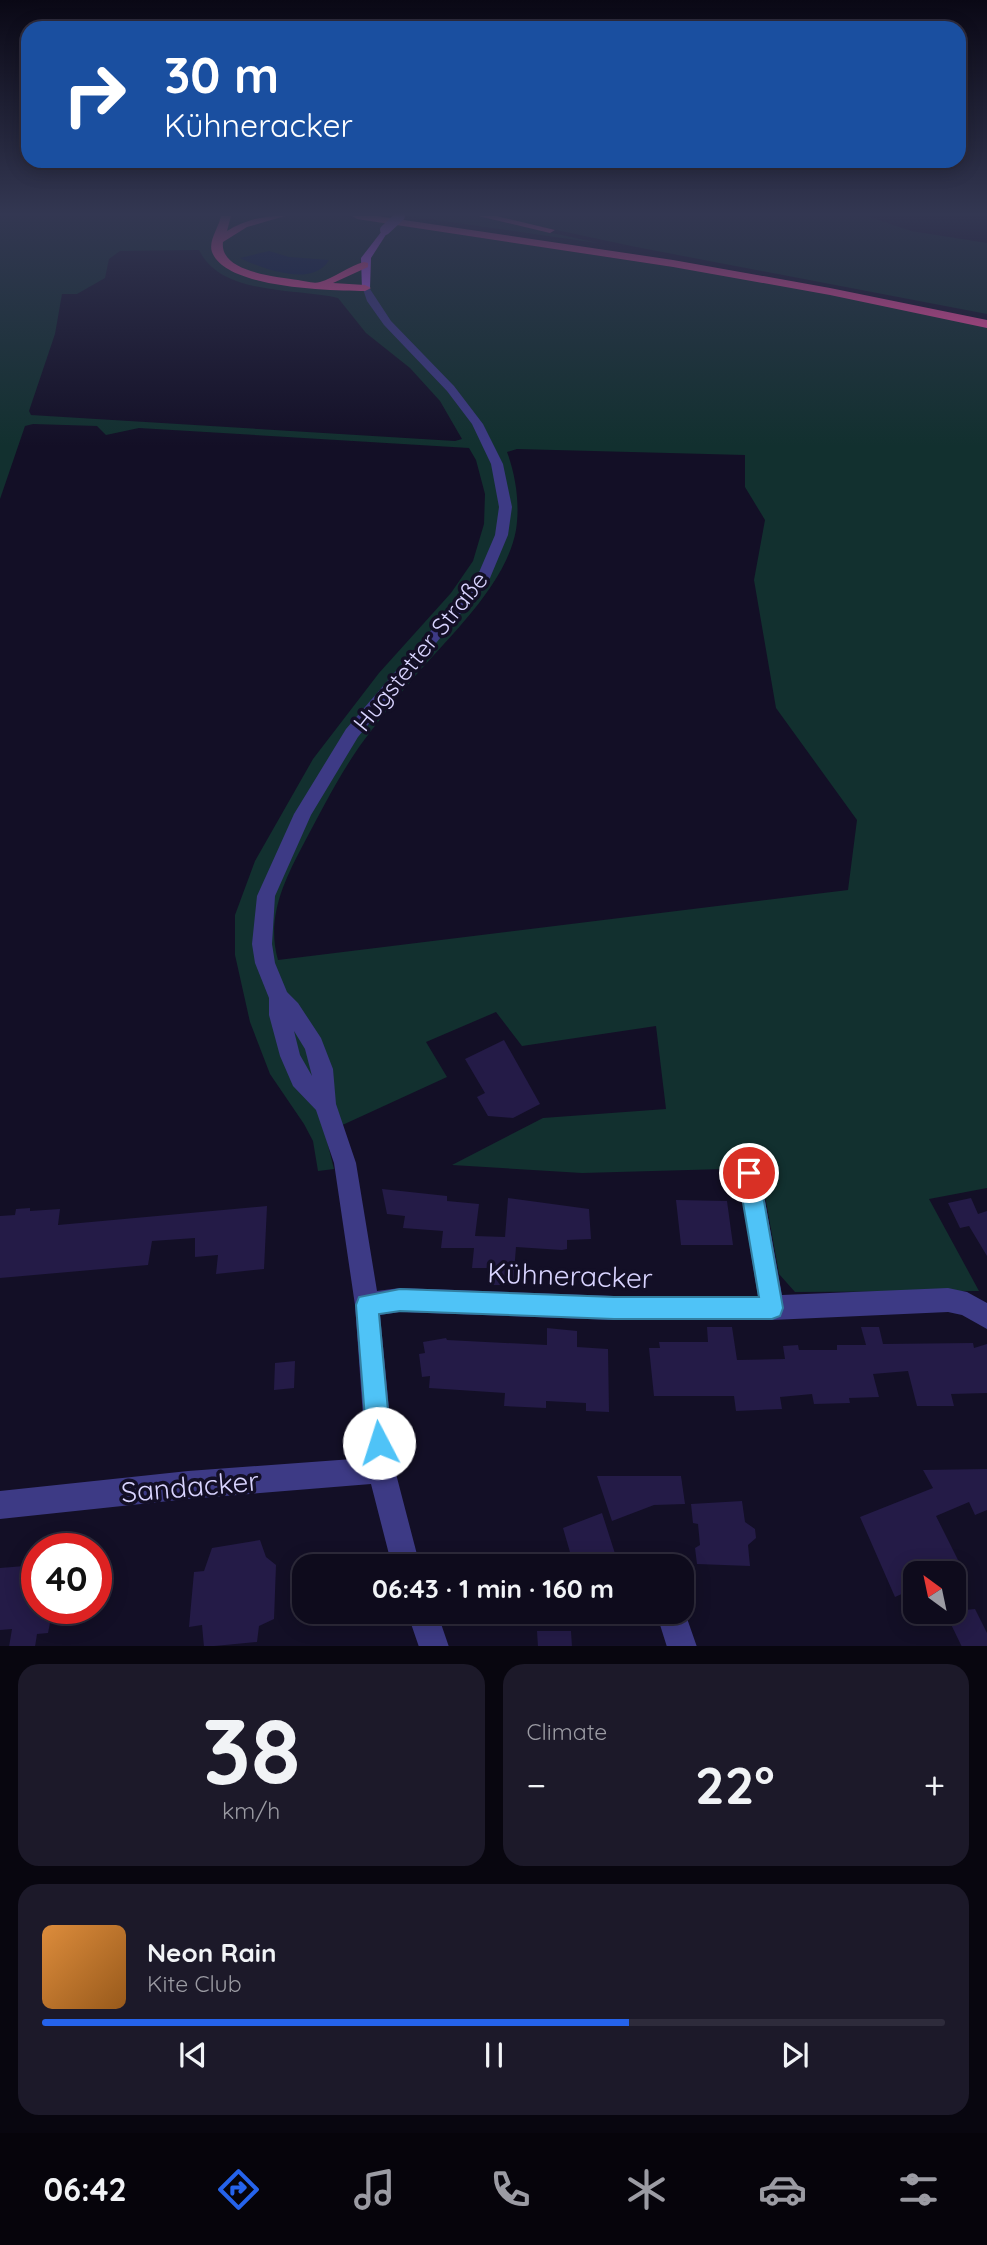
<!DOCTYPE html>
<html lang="en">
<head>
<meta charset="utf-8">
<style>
	:root { --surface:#0e0b1c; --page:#1c1929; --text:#f1f3f6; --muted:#9b9ba3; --line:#2e2b3b; --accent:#2563eb }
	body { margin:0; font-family:Quicksand,sans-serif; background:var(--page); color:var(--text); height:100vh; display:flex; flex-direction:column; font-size:26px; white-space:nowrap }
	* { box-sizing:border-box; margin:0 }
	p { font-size:23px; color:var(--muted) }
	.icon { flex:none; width:38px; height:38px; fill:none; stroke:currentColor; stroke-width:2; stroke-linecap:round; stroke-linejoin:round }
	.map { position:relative; height:1646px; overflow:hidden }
	.panel { display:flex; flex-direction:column; gap:18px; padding:18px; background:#08060f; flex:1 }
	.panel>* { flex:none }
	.hud { position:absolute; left:21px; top:21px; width:945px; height:147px; border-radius:21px; box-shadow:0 4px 18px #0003,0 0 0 2px var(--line); background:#1a4fa0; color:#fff; overflow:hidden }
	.needle { width:46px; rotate:327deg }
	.tools { position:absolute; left:903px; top:1561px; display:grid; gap:14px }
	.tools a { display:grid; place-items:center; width:63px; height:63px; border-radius:14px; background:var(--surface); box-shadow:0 4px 18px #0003,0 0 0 2px var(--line); font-size:35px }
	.speed { position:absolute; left:21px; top:1533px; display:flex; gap:14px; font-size:35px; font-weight:700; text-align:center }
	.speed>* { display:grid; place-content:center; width:91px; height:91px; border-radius:50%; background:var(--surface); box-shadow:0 4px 18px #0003,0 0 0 2px var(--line); line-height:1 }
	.speed .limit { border:10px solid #d22; background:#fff; color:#111 }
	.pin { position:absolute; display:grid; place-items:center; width:60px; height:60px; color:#fff; margin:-30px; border:4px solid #fff; border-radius:50%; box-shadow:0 2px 7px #0007 }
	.me { position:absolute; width:77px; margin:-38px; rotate:355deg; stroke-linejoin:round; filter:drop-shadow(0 0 5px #0008) }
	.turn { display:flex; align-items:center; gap:24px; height:147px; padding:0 28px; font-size:32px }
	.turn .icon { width:91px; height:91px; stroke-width:2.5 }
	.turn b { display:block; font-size:49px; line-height:60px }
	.big { font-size:52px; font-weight:700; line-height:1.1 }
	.panel .tile { flex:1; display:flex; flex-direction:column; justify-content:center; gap:10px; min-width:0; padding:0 24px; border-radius:21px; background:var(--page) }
	.panel .dial { align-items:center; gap:0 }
	.dial b { font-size:91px; line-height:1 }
	.song { display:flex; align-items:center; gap:21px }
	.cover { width:84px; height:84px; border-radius:10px; background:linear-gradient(135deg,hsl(30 70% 55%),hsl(30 70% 35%)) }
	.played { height:7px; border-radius:4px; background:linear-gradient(90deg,var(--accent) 65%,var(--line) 65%) }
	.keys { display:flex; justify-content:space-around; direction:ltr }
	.heat { display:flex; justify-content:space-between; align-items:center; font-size:38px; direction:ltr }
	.panel .tiles { flex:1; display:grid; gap:18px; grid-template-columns:1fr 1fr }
	.tile:last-child { grid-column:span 2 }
	.trip { position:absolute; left:292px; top:1554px; width:402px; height:70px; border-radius:21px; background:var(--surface); box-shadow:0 4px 18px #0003,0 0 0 2px var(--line); font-weight:700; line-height:70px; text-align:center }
	.tab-bar { display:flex; height:112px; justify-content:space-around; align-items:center; background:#06040b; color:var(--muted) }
	.tab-bar .icon { width:49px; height:49px }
	.tab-bar .selected { color:var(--accent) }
	.tab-bar b { font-size:32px; color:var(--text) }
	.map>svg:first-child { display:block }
	.green { fill:#12302f; fill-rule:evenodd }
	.water { fill:#0a1f44 }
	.building { fill:#241b47 }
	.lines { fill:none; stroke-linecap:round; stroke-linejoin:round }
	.minor { fill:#3d3a85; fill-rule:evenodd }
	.major { fill:#c25bff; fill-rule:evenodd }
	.highway { fill:#ff4fa3; fill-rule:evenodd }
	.major-bridge { stroke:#c25bff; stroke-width:10 }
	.route { fill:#4fc3f7; stroke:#337fa1; stroke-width:2 }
	.labels { text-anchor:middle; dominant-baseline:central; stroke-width:7; stroke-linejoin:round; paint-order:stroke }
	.street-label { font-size:24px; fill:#d9d4ff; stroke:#130f26 }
	.near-street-label { font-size:28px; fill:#d9d4ff; stroke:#130f26 }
</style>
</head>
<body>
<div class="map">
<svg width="987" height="1647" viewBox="0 0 987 1647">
	<rect width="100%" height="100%" fill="#130f26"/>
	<!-- green -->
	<path class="green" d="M0,216H340L777,283L987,326V1188L929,1199L979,1291L795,1292L779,1274L760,1168L582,1173L452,1165L543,1118L666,1109L656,1026L522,1046L496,1012L426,1042L447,1077L325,1133L334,1169L318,1171L313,1141L304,1124L270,1074L250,1022L235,955V915L255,861L313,759L379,673L451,593L473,561L484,524L485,494L476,460L469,448L139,428L106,435L97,426L33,424L25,426L0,499ZM199,250C221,296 296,288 338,298L366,333L410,368L440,401L462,439L455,441L31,415L29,411L55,334L62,294H77L105,278L109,259L120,251ZM517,449L745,455V487L765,520L754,580L776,708L857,820L848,890L278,960C266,918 284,881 303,845C324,806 344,765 371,731C384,714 397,697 411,681C446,639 506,586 516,530C520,505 516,476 507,452Z
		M408,216H475L598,243H597Z
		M491,216H867L911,231L987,243V314L636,247Z"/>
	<!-- water -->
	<path class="water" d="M269,251L289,257L329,260C313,288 263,269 240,258Z"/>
	<!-- building -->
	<path class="building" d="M504,1040L540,1104L513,1118L488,1116L477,1097L485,1093L465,1059Z
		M382,1189L447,1196V1201L479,1204L475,1236L505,1237L508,1198L589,1209L591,1239L567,1240V1249L562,1250L516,1247L513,1285H490L491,1268H472L474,1248H441L443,1231L403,1228L405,1216L387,1214Z
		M971,1198L978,1214L987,1211V1256L969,1226L960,1228L948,1203Z
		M676,1200L727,1201L733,1245H681Z
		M267,1206L264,1269L216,1274L218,1255L195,1257V1238L152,1241L148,1265L0,1278V1216L15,1215L16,1209L30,1208V1211L60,1209L58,1225Z
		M707,1327H732L737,1360L785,1359L783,1346L798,1345L799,1350H837V1345H866L861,1327H879L883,1344L973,1343L974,1348L987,1344V1393L951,1394L954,1406H917L908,1371L873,1374L879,1397L849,1398L850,1403L814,1404L812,1394L780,1397L782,1409L736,1411L734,1396H654L649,1348H660L659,1342H708Z
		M547,1328L577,1331V1347L608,1349L609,1412L586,1411V1403L546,1401V1408L504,1406L505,1393L429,1388L430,1376L422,1377L419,1354L425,1353L423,1342L446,1338L447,1340L547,1345Z
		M295,1361L294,1388L274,1390L275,1363Z
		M987,1469V1510L975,1515L969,1502L936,1516L962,1568L950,1573H915V1588L895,1597L860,1517L933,1488L923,1470Z
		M597,1476H681L685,1504L654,1505L612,1521Z
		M742,1501L745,1522L755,1529L756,1538L748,1545L750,1566L697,1564L695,1548L700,1545L698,1524L693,1523L691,1504Z
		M602,1513L619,1566H574L563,1528Z
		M260,1540L266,1557L276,1565L274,1619L259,1626L257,1642L204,1647L202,1625L189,1627L194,1572L204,1571L212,1548Z
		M37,1565V1608H53L48,1633L37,1634L35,1647H9L12,1629L0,1630V1568Z
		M975,1609L987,1633V1647H962L945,1612Z
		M537,1631H571L572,1647H538Z"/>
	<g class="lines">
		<!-- minor -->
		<path class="minor" d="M362,286H368L391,321L454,386L483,424L503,464L512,507L508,535L490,578L358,737L311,815L275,896L272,944L275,963L287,992L298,1003L321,1038L333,1069L336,1104L356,1163L377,1291L400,1288L614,1296H758L738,1173L741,1165L749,1162L757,1165L760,1173L782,1295L948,1288L967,1292L987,1303V1329L962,1315L948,1312L772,1320H614L400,1312L380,1315L395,1470L420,1566H392L371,1484L188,1499L0,1519V1491L188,1471L366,1458L355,1305L334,1163L316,1110L293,1086L280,1056L269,1015V998L255,963L252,944L257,896L294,814L346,729L477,577L495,535L499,507L491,464L472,424L447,391L384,325L367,301ZM294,1031L305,1049L312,1076L300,1055Z
			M682,1604L697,1647H667L656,1612H682Z
			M407,1612H437L449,1647H419Z"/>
		<!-- major -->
		<path class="major" d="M385,227L389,230L371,258L370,288L362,290L361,258Z"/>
		<!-- highway -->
		<path class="highway" d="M221,216H231L227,231C244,220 265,215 285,216L247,227L223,242C219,272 277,277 298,280C304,281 314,284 320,282C334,278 349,266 364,262L368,263V267L333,283L365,285L371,288L365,291C331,290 226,289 212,252C208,241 219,227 221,216Z
			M352,216H377L673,260L830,288L987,320V328L830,295L673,267L357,219Z
			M478,216H496L555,230L550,233Z"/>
		<!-- major-bridge -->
		<path class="major-bridge" d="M385,230L400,216"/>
	</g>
	<!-- sky -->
	<linearGradient id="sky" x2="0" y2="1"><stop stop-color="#0a0815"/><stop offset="0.48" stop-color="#333752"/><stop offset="1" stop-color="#333752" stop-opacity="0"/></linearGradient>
	<rect width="987" height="446" fill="url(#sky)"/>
	<!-- route -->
	<path class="route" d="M749,1163L756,1166L759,1173L783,1308L780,1316L772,1319H614L400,1311L379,1314L391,1443L387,1451L379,1455L370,1451L367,1443L356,1305L359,1297L400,1289L614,1297H759L738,1173L741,1166Z"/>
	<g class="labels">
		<!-- street labels -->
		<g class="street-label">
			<text transform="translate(420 651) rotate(-51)">Hugstetter Straße</text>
		</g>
		<!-- near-street labels -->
		<g class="near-street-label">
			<text transform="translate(570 1275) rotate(2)">Kühneracker</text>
			<text transform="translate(190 1486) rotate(-5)">Sandacker</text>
		</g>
	</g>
</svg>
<div class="tools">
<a><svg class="needle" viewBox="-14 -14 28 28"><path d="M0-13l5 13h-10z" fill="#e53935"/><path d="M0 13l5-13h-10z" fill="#9b9ba3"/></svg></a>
</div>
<div class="speed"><div class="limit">40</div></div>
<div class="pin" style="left:749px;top:1173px;background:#d93025"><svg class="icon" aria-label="arrive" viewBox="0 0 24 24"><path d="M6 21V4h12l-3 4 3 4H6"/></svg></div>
<svg class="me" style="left:379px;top:1443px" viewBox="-20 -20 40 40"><circle r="19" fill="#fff"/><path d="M0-13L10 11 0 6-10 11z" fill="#4fc3f7"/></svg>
<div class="trip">06:43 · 1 min · 160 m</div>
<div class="hud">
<div class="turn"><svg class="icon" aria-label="right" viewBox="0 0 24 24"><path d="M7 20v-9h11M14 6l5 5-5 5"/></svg><div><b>30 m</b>Kühneracker</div></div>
</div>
</div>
<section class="panel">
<div class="tiles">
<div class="tile dial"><b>38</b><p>km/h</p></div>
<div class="tile"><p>Climate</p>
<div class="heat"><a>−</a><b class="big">22°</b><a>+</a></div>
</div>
<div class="tile">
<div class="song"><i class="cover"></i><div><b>Neon Rain</b><p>Kite Club</p></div></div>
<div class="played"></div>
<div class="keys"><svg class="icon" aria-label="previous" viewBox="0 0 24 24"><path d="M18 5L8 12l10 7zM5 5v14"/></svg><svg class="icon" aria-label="pause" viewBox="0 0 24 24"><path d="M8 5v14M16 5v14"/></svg><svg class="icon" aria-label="next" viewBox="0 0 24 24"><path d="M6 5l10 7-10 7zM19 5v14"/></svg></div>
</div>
</div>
</section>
<nav class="tab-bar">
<b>06:42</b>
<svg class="icon selected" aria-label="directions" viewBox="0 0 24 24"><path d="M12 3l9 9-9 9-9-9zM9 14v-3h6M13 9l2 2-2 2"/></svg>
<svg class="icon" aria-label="music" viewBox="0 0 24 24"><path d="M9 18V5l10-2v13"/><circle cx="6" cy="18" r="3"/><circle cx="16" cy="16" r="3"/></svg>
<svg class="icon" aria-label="phone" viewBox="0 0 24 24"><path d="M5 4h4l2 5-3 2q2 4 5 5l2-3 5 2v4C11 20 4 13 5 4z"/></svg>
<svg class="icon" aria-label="climate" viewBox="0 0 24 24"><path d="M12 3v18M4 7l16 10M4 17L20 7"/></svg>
<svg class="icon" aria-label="car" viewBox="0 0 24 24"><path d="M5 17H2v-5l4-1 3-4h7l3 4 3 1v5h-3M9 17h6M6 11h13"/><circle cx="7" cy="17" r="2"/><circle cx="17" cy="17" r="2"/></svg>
<svg class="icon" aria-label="filters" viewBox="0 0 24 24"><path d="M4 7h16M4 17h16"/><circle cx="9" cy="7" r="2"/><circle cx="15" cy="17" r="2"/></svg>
</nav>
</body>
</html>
